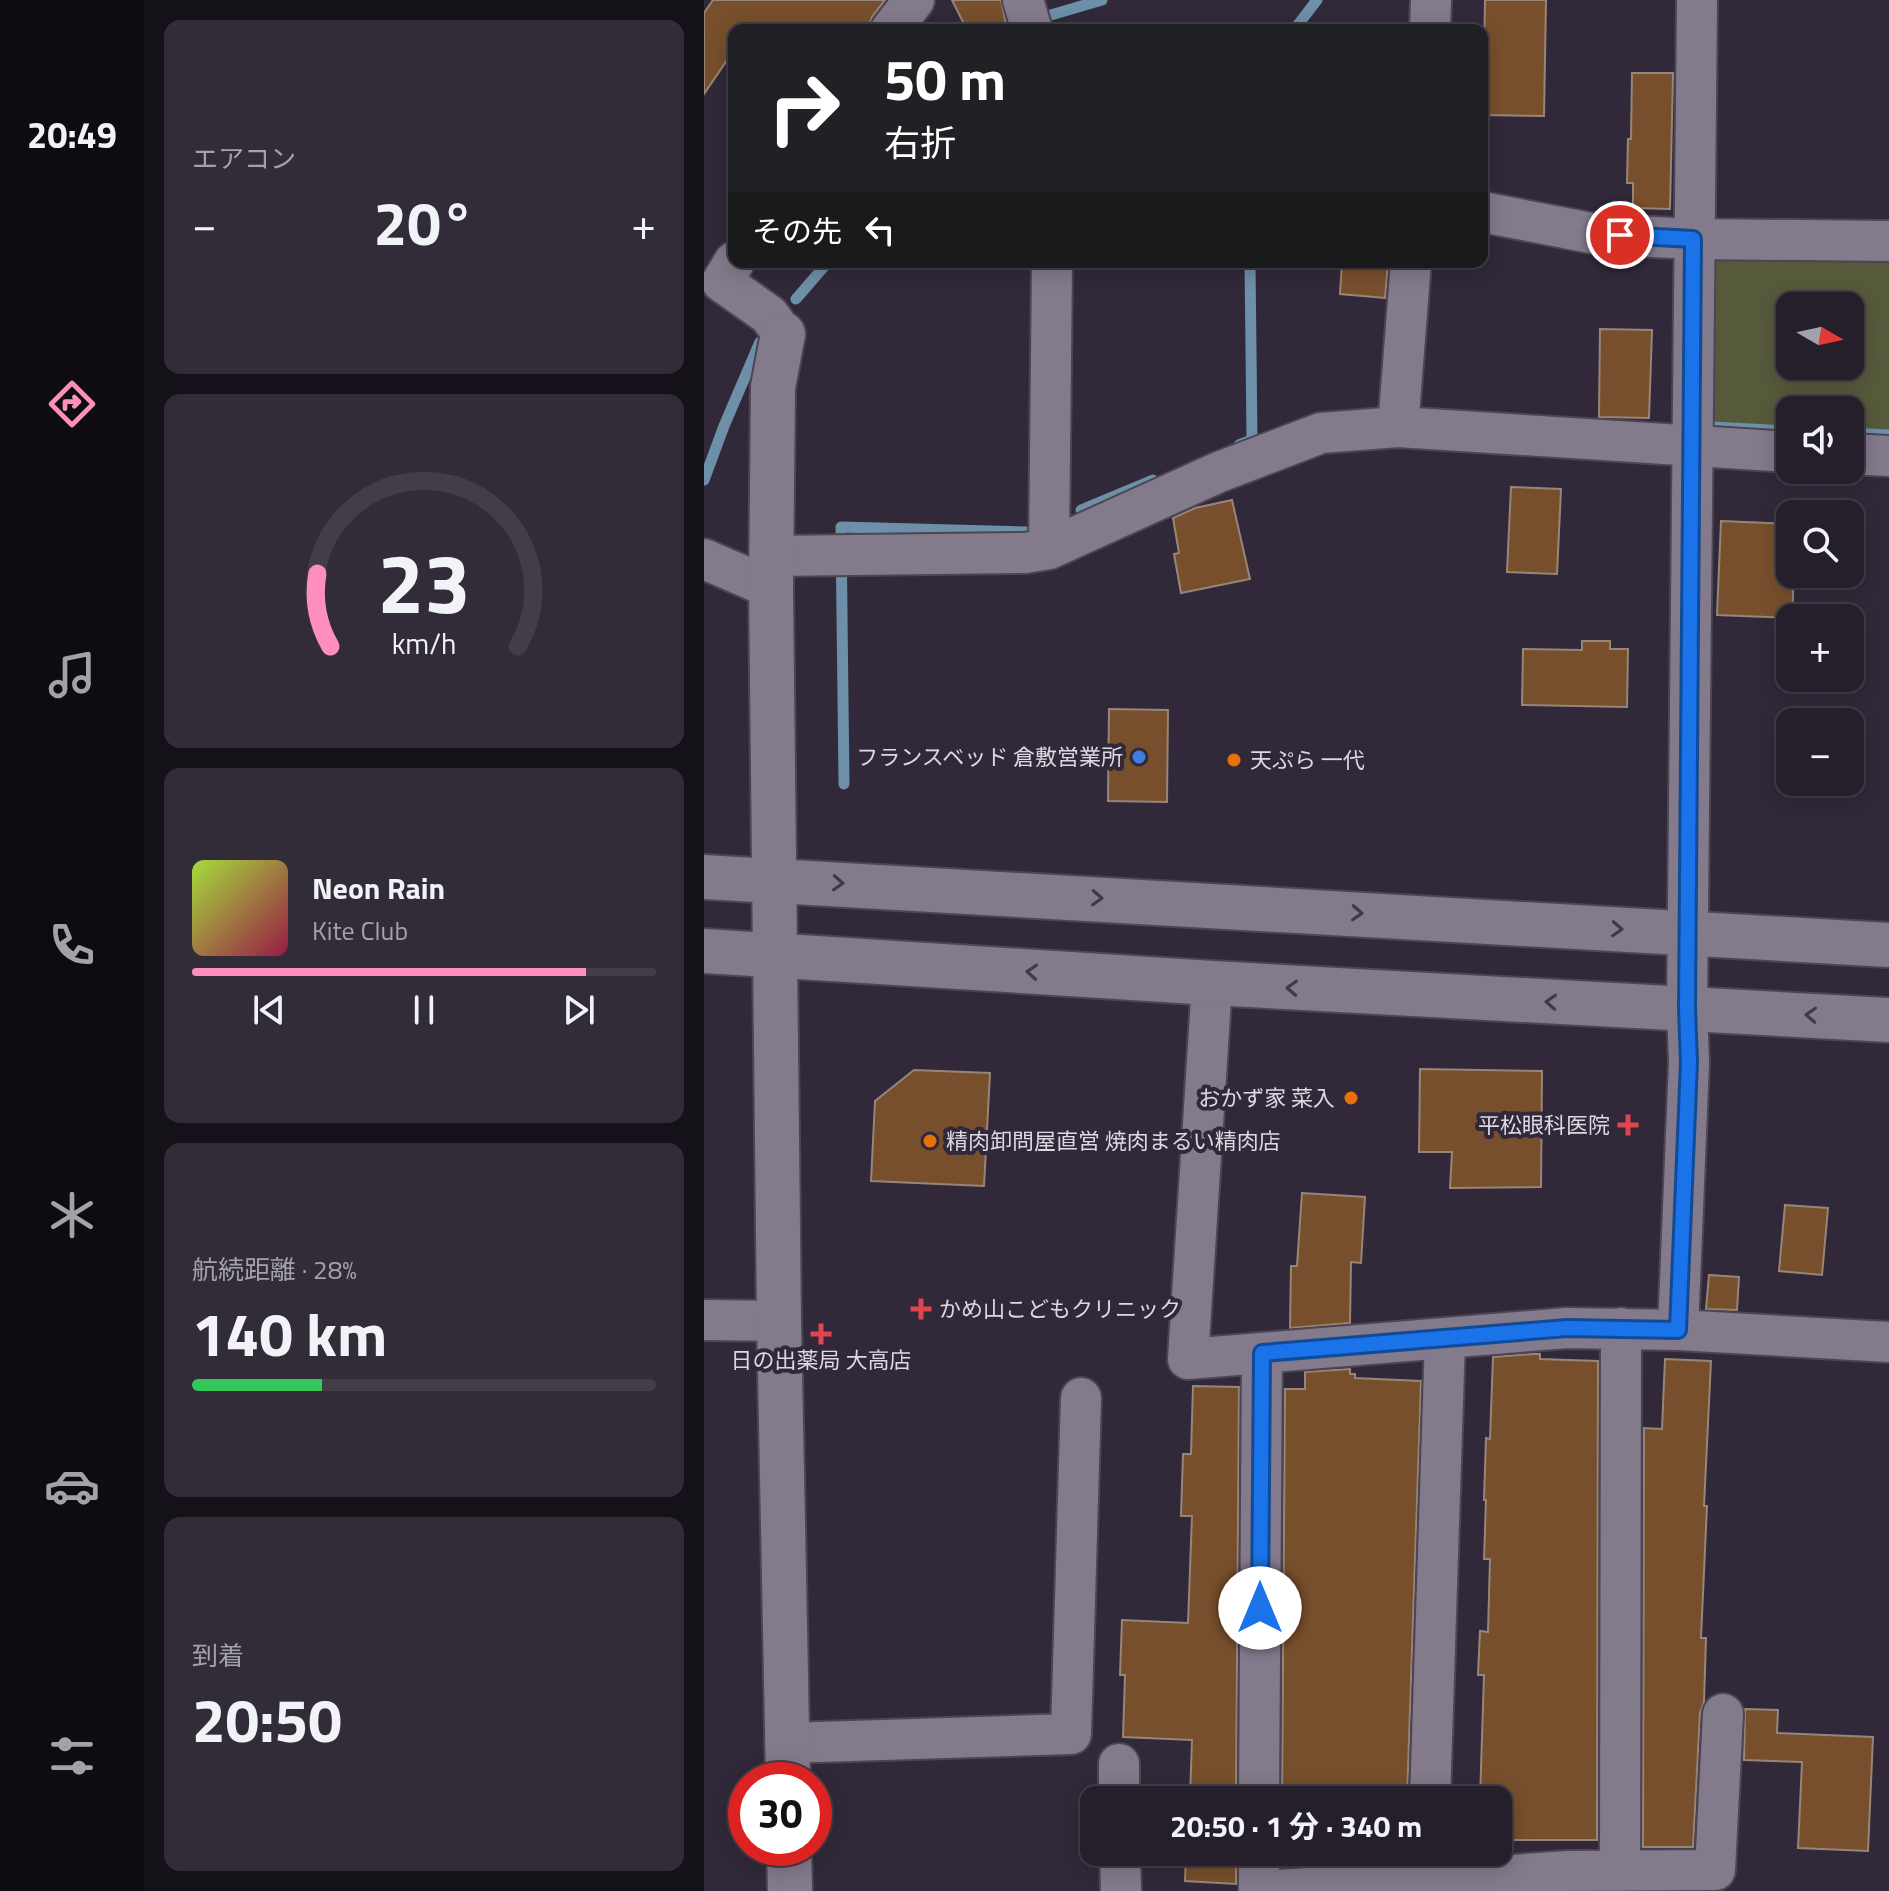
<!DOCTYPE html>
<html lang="ja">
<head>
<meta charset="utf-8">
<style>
	:root { --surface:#251f2b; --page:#312c37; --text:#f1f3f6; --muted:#a3a2a9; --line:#423d47; --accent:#fe8ebc }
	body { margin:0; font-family:"Titillium Web","Noto Sans JP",sans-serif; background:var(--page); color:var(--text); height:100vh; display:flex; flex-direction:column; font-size:30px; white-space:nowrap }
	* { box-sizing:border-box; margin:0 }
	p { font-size:26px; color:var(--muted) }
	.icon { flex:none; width:44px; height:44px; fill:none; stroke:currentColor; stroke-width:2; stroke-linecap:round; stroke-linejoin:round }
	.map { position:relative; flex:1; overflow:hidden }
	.side { display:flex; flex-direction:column; gap:20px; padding:20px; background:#141118; width:560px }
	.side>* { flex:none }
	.guide { position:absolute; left:24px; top:24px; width:760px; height:244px; border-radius:16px; box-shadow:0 4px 20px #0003,0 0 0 2px var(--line); background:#202124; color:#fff; overflow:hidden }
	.needle { width:52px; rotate:99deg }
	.buttons { position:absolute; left:1072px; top:292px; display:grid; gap:16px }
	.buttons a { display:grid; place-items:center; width:88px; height:88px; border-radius:16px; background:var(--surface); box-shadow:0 4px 20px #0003,0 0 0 2px var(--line); font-size:40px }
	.speed { position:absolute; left:24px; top:1762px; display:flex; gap:16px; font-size:40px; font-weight:700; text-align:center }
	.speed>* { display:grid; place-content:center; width:104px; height:104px; border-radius:50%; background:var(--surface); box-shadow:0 4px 20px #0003,0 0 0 2px var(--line); line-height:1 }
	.speed .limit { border:12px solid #d22; background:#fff; color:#111 }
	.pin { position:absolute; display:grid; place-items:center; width:68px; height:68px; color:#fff; margin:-34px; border:4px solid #fff; border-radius:50%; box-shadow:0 2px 8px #0007 }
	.me { position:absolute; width:88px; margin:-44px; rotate:0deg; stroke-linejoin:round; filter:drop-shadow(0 0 6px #0008) }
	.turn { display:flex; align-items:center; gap:28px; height:168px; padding:0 24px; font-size:36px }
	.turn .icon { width:104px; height:104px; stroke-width:2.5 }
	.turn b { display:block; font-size:56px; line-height:68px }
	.then { display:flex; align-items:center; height:76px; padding:0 24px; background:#0003; gap:16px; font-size:30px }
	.big { font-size:60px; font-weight:700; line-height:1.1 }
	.side .card { flex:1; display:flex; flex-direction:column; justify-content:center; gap:12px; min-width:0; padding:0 28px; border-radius:16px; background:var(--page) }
	.side .dial { align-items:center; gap:0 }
	.dial svg { height:208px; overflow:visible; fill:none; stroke:var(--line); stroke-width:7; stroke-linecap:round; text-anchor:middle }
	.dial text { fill:var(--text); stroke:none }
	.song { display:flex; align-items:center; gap:24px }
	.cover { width:96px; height:96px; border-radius:12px; background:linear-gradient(135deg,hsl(80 70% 55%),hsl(340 70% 35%)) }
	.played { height:8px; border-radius:4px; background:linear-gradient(90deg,var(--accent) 85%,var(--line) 85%) }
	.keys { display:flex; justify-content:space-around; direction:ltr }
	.heat { display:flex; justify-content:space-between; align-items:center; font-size:44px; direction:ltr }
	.charge { height:12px; border-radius:6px; background:linear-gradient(90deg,#34c759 28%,var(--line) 0) }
	.trip { position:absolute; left:376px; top:1786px; width:432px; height:80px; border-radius:16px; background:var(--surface); box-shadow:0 4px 20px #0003,0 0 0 2px var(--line); font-weight:700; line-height:80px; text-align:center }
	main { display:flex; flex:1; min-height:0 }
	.menu { display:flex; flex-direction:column; width:144px; justify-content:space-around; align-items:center; background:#0f0c11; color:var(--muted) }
	.menu .icon { width:56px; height:56px }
	.menu .active { color:var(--accent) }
	.menu b { font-size:36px; color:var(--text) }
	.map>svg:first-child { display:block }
	.green { fill:#57593b; fill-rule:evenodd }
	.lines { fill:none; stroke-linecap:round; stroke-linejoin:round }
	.stream { stroke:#6d8fa8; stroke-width:11 }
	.building { fill:#774f2c; stroke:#978678; stroke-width:2 }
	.street-casing { stroke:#4c4552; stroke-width:44 }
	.secondary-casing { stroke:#4c4552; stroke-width:48 }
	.street { stroke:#837a8c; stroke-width:40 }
	.secondary { stroke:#837a8c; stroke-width:44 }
	.oneway { stroke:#41394a }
	.route-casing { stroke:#114b97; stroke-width:20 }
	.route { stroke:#1a73e8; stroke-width:14 }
	.shop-dot { fill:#3f7fe0; stroke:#312939; stroke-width:3 }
	.food-dot { fill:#e8710a; stroke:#312939; stroke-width:3 }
	.health-dot { fill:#e0444e; stroke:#312939; stroke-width:3 }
	.labels { text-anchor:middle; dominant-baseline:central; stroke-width:8; stroke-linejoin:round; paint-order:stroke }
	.poi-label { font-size:22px; fill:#ddd8e2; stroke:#312939; text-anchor:end }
</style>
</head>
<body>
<main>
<nav class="menu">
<b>20:49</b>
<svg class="icon active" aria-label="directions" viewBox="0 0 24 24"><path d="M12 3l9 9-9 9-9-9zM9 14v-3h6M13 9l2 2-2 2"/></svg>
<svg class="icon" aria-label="music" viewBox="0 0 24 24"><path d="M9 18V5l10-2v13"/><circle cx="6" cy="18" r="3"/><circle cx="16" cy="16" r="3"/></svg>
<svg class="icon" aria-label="phone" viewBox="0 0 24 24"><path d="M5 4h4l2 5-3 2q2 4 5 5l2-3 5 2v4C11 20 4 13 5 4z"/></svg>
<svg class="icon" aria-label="climate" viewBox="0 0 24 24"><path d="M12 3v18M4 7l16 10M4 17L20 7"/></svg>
<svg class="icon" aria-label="car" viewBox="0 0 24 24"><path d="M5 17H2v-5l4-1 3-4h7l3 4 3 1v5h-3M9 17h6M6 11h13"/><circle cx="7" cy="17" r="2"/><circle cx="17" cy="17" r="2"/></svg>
<svg class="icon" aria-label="filters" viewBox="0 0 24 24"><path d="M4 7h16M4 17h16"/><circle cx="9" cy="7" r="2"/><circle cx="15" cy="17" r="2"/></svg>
</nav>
<section class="side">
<div class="card"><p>エアコン</p>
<div class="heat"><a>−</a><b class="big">20°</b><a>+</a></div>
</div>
<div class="card dial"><svg viewBox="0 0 100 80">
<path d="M14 69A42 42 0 1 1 86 69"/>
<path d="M14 69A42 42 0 0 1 9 41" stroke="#fe8ebc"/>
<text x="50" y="56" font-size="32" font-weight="700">23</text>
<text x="50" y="72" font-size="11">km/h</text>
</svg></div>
<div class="card">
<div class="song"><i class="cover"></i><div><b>Neon Rain</b><p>Kite Club</p></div></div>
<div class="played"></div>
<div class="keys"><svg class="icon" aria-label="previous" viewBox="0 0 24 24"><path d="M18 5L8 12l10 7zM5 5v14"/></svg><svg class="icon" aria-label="pause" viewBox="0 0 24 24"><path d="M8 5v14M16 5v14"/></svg><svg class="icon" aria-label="next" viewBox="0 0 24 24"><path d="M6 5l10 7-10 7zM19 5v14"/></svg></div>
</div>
<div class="card"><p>航続距離 · 28%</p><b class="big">140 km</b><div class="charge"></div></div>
<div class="card"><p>到着</p><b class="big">20:50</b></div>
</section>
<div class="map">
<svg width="1185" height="1891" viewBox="0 0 1185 1891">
	<rect width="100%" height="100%" fill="#312939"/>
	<!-- green -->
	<path class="green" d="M1010,255L1185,259V434L1146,433V410H1086V430L1010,427ZM1086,306H1146V366H1086Z"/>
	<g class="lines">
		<!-- stream -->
		<path class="stream" d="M340,17L398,0
			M590,30L613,0
			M92,299L124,262
			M1007,427L1086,431
			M1146,433L1185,435
			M535,445L548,440L546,262
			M0,480L20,426L56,342
			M377,510L449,480
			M140,784L137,527L322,532"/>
	</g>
	<!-- building -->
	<path class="building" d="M9,0H181L168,17L164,30H30V50L0,94V13Z
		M248,0H297L302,24L290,30H263Z
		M781,0H842L840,116L779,115Z
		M928,73H969L966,209L929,208V183H923L924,139H927Z
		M638,262H684L681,298L636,294Z
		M896,329L948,330L945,418L895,417Z
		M807,487L857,489L853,574L803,572Z
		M528,500L546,579L477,593L470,554L475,553L469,518L491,508Z
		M1017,521L1086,524V574H1090L1088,618L1013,615Z
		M878,641H906V649H924L923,707L818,705L819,649L878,650Z
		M405,709L464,710L463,802L404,801Z
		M716,1069L838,1071L837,1187L746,1188L748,1152H715Z
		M210,1070L286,1073L280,1186L167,1181L171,1101Z
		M598,1193L661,1197L657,1263L647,1262L646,1323L586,1328L587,1266H593Z
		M1081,1205L1124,1208L1118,1275L1075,1271Z
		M1005,1275L1035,1277L1033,1310L1002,1309Z
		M829,1354H836V1359L894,1361L893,1840H794V1800H776L780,1675H774L776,1631L784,1632L786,1559H780L782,1500H780L782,1438L786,1439L789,1357Z
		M961,1359L1007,1361L1000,1506H1003L997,1638H1002L1000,1702L996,1713L989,1847H939L940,1428L958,1429Z
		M646,1369V1374H651V1378L717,1381L703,1800H578L581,1389H601V1372Z
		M489,1386L535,1387L532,1799L486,1797L488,1740L419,1737L421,1675H416L418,1620L484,1623L488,1516H477L479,1454H487Z
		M1041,1709L1074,1710L1073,1733L1169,1737L1164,1851L1094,1848L1098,1762L1040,1760Z
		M482,1852H532V1884L481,1881Z"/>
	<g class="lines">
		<defs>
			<path id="street" d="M319,0L328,30
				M187,30L210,0
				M726,30L727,0
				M778,212L892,234L989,239L1185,241
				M30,262L18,282L65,315L79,334
				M694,427L707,262
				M1146,454L1185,456
				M345,549L348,262
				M67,556L321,553L345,549L515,472L617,433L694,427L1086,452
				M0,559L67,588
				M508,983L484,1359L863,1328L974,1330L1185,1342
				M0,1320L75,1321
				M974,1330L985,1062L983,1009L993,0
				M83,1743L367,1734L377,1398
				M415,1764V1800
				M555,1800L558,1353
				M726,1800L741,1339
				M416,1852L417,1891
				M725,1852L724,1881L864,1871V1891
				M864,1871L1011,1870L1019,1714
				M916,1871L917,1328
				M555,1891V1852
				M556,1891L724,1881"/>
			<path id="secondary" d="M79,334L69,387L67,588L75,1321L84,1780
				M0,877L1185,945
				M0,951L508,983L1185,1020
				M85,1848L86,1891"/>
		</defs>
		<!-- street casing -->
		<use href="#street" class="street-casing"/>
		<!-- secondary casing -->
		<use href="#secondary" class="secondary-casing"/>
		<!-- street -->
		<use href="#street" class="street"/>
		<!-- secondary -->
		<use href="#secondary" class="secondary"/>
	</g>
	<!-- one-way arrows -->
	<defs><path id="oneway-chevron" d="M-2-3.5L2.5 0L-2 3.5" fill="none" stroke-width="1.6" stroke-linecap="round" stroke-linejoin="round" transform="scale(2)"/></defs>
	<g class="oneway">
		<use href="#oneway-chevron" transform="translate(134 883) rotate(3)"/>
		<use href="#oneway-chevron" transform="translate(393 898) rotate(3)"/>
		<use href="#oneway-chevron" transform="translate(653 913) rotate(3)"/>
		<use href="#oneway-chevron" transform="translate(913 929) rotate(3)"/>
		<use href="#oneway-chevron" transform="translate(328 972) rotate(-176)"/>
		<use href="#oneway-chevron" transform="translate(588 988) rotate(-177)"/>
		<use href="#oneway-chevron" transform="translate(847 1002) rotate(-177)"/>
		<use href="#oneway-chevron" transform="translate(1107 1015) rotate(-177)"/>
	</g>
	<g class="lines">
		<defs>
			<path id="route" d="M556,1608L558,1353L863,1328L974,1330L985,1062L983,1009L989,239L916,235"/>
		</defs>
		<!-- route casing -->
		<use href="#route" class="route-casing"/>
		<!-- route -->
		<use href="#route" class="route"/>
	</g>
	<!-- markers -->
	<circle class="shop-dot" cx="435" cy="757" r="8"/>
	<g class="food-dot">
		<circle cx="530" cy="760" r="8"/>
		<circle cx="647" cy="1098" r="8"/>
		<circle cx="226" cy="1141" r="8"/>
	</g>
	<g class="health-dot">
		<path d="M920 1113h8v8h8v8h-8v8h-8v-8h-8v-8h8z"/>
		<path d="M213 1297h8v8h8v8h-8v8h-8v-8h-8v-8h8z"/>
		<path d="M113 1322h8v8h8v8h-8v8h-8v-8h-8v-8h8z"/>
	</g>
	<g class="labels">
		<!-- poi labels -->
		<g class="poi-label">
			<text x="419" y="757">フランスベッド 倉敷営業所</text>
			<text x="546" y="760" text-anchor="start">天ぷら 一代</text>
			<text x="631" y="1098">おかず家 菜入</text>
			<text x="906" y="1125">平松眼科医院</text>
			<text x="242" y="1141" text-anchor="start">精肉卸問屋直営 焼肉まるい精肉店</text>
			<text x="235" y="1309" text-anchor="start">かめ山こどもクリニック</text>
			<text x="117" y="1360" text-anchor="middle">日の出薬局 大高店</text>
		</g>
	</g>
</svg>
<div class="buttons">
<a><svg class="needle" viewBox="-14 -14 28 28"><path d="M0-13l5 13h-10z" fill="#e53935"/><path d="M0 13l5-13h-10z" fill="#a3a2a9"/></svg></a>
<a><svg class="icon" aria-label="sound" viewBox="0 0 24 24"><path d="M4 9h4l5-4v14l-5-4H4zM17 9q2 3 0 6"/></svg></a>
<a><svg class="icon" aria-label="search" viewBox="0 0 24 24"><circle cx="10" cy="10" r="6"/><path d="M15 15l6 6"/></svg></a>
<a>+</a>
<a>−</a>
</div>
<div class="speed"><div class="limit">30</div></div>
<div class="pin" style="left:916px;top:235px;background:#d93025"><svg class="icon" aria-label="arrive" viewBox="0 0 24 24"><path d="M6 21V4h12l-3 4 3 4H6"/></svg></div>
<svg class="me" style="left:556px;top:1608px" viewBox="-20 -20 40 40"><circle r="19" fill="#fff"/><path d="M0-13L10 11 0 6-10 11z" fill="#1a73e8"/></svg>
<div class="trip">20:50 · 1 分 · 340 m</div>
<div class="guide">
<div class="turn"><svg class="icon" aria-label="right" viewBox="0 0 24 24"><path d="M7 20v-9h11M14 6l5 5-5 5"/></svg><div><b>50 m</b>右折</div></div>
<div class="then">その先<svg class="icon" aria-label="left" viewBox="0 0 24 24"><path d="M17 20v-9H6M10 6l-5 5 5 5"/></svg></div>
</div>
</div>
</main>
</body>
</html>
